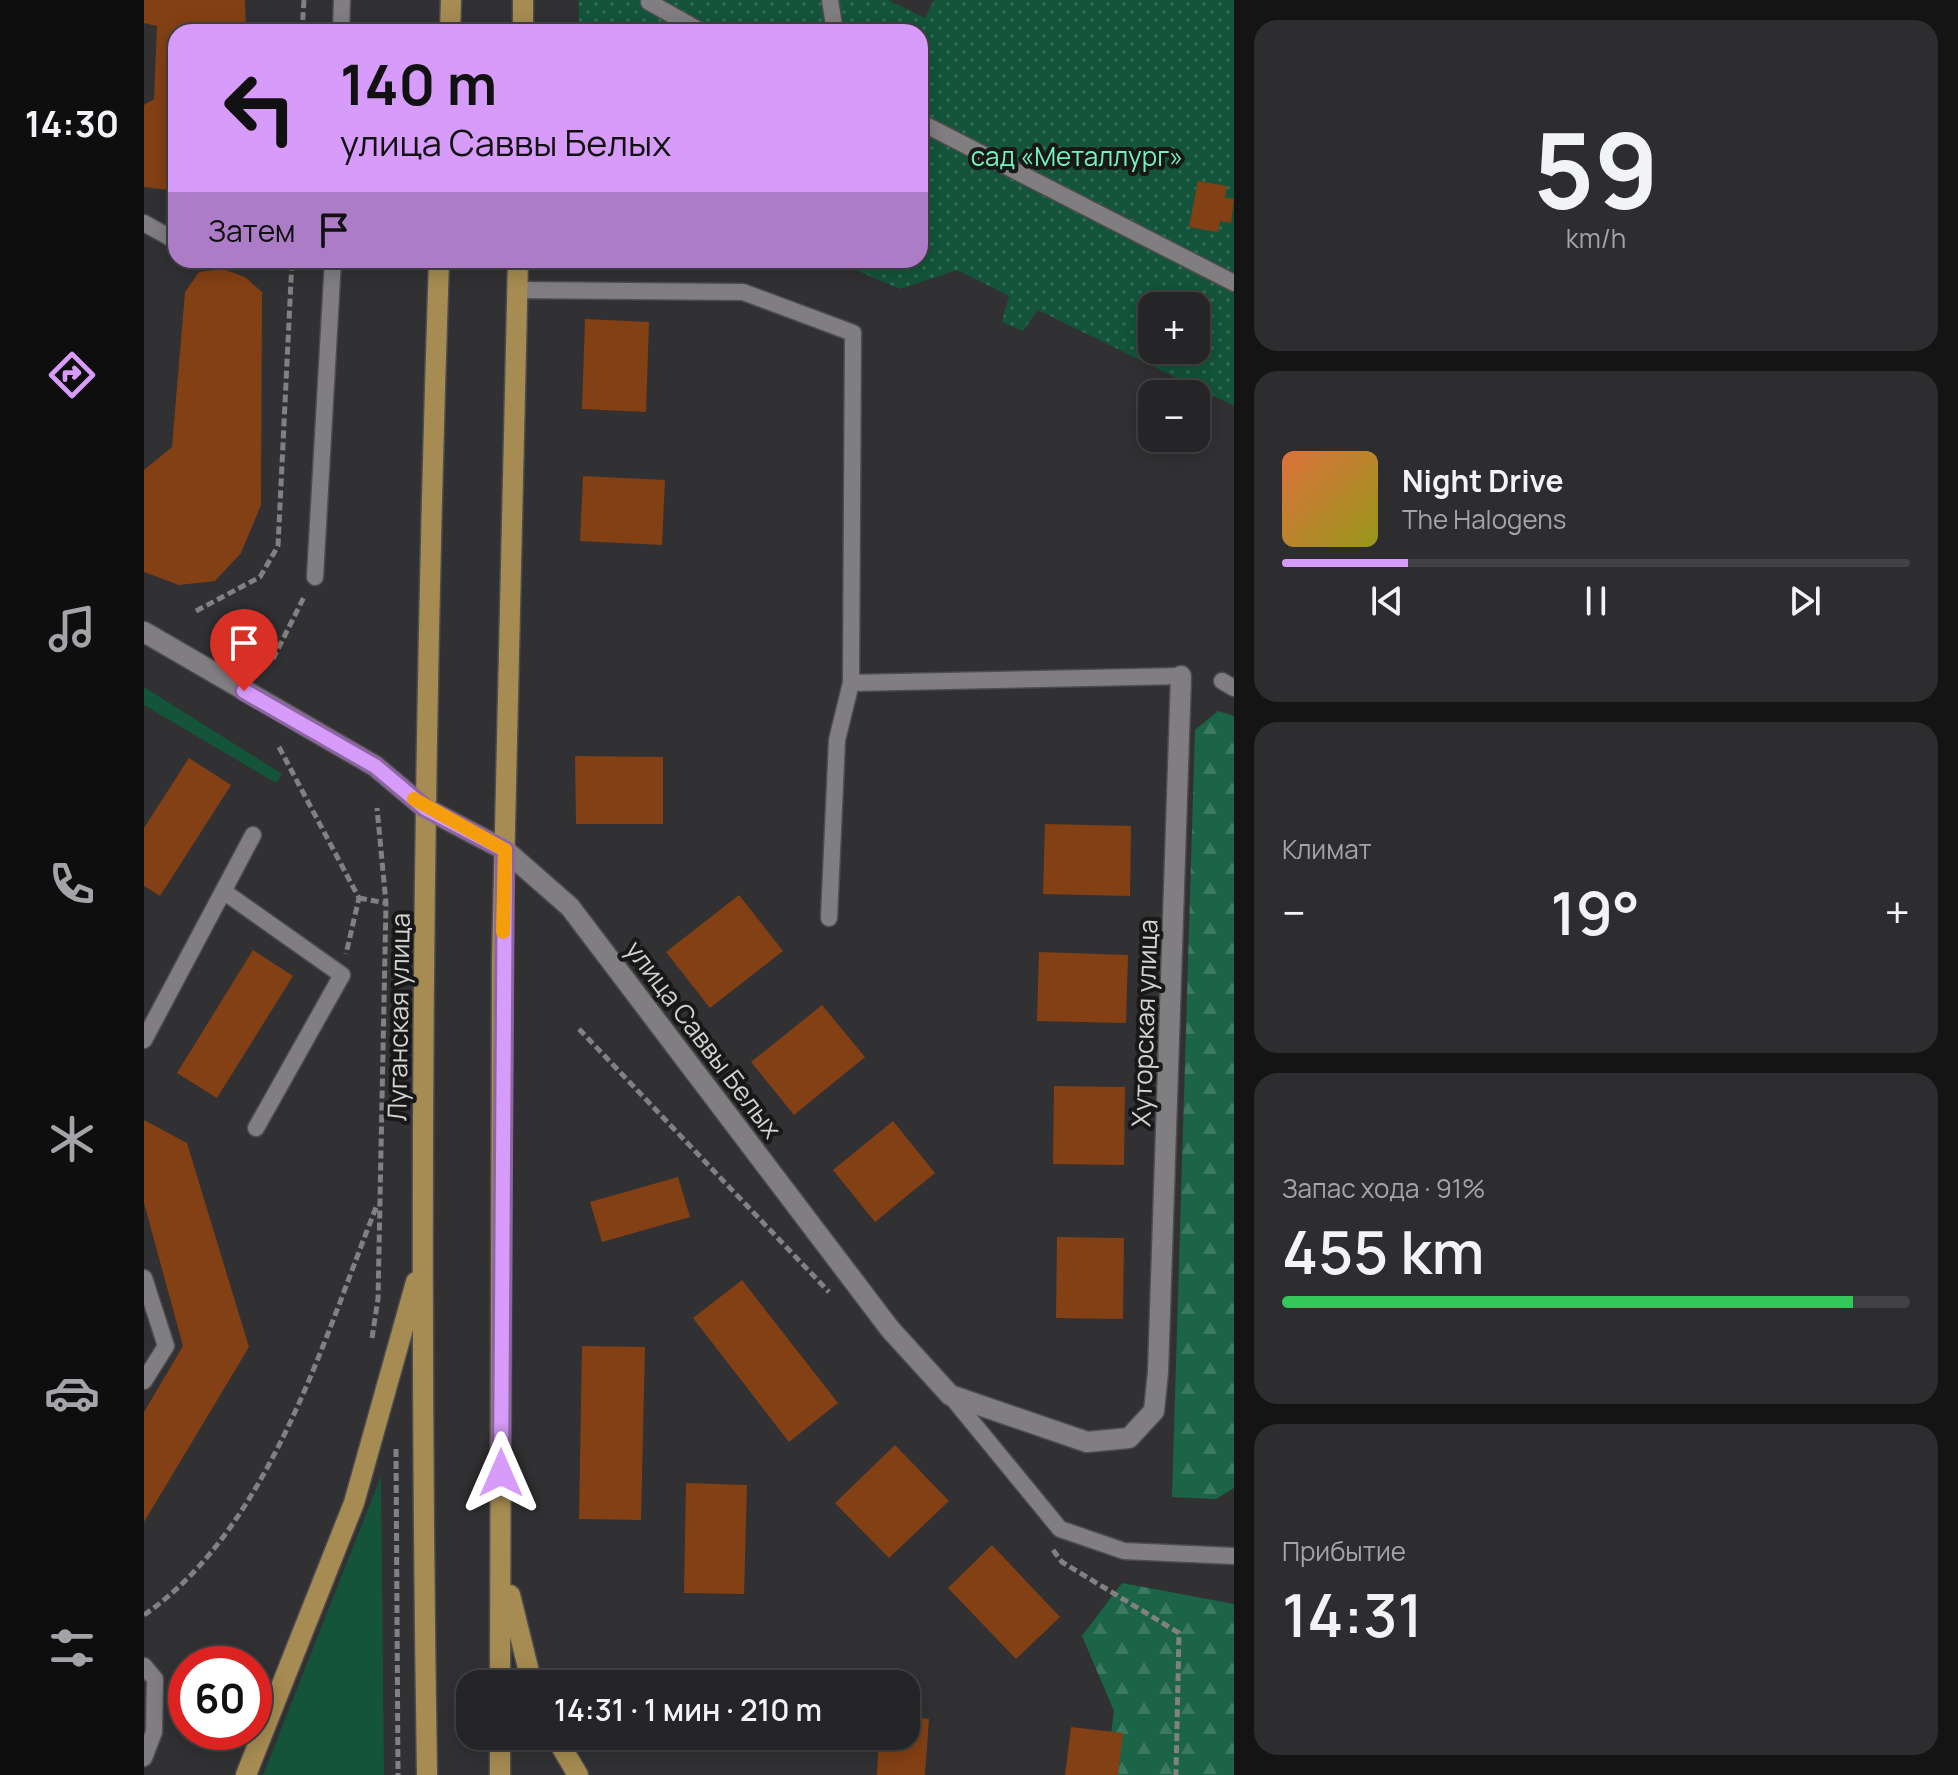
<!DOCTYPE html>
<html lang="ru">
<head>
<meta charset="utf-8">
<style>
	:root { --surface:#252426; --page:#2d2c2e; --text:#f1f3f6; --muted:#a3a4a7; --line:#424143; --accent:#d79bf9 }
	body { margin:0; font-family:Manrope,sans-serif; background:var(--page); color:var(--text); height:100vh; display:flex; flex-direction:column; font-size:30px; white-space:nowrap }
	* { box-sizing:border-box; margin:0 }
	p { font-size:26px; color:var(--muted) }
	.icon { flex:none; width:44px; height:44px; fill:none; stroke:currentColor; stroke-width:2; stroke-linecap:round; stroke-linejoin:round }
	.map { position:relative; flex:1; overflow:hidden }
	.panel { display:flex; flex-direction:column; gap:20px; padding:20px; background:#141415; width:724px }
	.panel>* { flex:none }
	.top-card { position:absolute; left:24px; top:24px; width:760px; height:244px; border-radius:24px; box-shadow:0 4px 20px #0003,0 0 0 2px var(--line); background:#d79bf9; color:#111; overflow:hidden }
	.controls { position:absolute; left:994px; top:292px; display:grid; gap:16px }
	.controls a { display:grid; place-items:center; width:72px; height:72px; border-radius:16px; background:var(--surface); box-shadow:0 4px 20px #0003,0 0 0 2px var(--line); font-size:40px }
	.speed { position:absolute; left:24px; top:1646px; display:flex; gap:16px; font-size:40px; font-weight:700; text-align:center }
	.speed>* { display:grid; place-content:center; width:104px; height:104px; border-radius:50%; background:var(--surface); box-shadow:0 4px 20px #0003,0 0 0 2px var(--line); line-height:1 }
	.speed .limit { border:12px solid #d22; background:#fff; color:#111 }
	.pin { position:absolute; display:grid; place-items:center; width:68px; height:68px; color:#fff; margin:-82px -34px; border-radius:50% 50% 50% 0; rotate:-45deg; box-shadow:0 0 8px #0007 }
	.pin .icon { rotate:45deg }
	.me { position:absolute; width:88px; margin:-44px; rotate:0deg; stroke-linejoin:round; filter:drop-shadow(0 0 6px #0008) }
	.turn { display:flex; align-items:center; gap:28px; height:168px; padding:0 40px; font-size:36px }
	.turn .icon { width:104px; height:104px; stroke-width:2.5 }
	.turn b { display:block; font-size:56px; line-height:68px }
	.then { display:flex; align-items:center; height:76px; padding:0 40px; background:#0003; gap:16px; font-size:30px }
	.big { font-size:60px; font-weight:600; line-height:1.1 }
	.panel .tile { flex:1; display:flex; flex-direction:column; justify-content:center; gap:12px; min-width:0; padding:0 28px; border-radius:24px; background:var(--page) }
	.panel .dial { align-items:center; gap:0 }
	.dial b { font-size:104px; line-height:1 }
	.song { display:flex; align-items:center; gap:24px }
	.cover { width:96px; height:96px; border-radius:12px; background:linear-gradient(135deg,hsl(20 70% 55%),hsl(60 70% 35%)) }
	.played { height:8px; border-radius:4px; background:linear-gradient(90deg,var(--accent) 20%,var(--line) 20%) }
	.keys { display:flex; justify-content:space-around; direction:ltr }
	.heat { display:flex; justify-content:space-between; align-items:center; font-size:44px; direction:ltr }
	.charge { height:12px; border-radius:6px; background:linear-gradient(90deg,#34c759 91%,var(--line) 0) }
	.trip { position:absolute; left:312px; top:1670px; width:464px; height:80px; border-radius:24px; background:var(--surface); box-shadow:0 4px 20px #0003,0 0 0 2px var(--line); font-weight:600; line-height:80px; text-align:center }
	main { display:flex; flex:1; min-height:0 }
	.tab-bar { display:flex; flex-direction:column; width:144px; justify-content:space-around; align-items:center; background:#0f0e0f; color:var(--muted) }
	.tab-bar .icon { width:56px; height:56px }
	.tab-bar .selected { color:var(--accent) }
	.tab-bar b { font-size:36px; color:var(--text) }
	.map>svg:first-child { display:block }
	.grass { fill:#13543b }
	.forest { fill:url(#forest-firs) }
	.garden { fill:url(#garden-dots); fill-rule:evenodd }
	.building { fill:#834014 }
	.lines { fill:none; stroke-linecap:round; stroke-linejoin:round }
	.lane-casing { stroke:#4d4c4e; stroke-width:19 }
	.street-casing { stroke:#4d4c4e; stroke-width:23 }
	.secondary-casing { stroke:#4d4c4e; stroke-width:23 }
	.primary-casing { stroke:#4d4c4e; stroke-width:23 }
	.path { stroke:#818082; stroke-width:5; stroke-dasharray:8 4; stroke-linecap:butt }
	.lane { stroke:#807e81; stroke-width:16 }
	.street { stroke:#807e81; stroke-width:20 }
	.secondary { stroke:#807e81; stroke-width:20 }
	.primary { stroke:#a68c52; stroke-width:20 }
	.route-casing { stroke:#8c65a2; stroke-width:20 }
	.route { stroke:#d79bf9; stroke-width:14 }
	.slow { stroke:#f59e0b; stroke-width:14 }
	.labels { text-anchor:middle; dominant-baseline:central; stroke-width:8; stroke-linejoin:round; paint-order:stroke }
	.park-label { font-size:26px; fill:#74f2bb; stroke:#191819 }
	.street-label { font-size:26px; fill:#d3d2d3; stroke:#191819 }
</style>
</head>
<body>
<main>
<nav class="tab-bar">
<b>14:30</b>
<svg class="icon selected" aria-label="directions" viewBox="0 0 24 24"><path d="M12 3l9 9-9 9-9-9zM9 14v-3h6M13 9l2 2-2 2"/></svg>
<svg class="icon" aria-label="music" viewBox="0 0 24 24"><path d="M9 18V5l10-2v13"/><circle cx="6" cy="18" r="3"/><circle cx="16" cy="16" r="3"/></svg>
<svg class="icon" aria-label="phone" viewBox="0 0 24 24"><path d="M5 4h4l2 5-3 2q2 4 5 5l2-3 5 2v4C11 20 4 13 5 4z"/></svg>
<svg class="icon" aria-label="climate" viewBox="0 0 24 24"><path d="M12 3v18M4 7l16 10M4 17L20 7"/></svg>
<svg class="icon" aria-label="car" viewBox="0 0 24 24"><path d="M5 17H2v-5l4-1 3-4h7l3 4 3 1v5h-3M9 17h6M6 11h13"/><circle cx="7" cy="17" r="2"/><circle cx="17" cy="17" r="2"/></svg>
<svg class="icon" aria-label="filters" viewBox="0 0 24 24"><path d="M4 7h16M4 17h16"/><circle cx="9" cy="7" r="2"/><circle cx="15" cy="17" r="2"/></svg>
</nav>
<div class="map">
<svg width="1090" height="1775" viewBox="0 0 1090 1775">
	<defs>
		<pattern id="forest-firs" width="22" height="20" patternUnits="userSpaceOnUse" patternTransform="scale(2)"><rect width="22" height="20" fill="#1b6448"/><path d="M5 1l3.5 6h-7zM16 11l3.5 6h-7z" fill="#3b7962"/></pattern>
		<pattern id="garden-dots" width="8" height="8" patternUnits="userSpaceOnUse" patternTransform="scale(2)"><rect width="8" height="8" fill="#13543b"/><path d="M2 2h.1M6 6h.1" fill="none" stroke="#346c56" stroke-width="1.8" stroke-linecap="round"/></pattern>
	</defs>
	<rect width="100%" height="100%" fill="#313032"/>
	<!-- grass -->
	<path class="grass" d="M0,687L138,774L132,783L0,705Z
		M237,1476L240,1775H119Z"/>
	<!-- forest -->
	<path class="forest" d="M1074,711L1090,716V1488L1072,1499L1028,1497L1051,730Z
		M978,1583L1090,1604V1775H962L970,1711L938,1636Z"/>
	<!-- garden -->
	<path class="garden" d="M435,0H744L781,18L790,0H1090V406L894,310L879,331L858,322L865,296L813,270L756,289L688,260H776V32H435ZM1008,306H1052V350H1008Z"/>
	<!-- building -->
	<path class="building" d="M0,0H101L102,32H32V191L0,187V105L10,99L13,26L0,23Z
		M1054,181L1083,186L1081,198L1090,199L1087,223L1076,221L1074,232L1045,227Z
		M79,269L101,277L118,292L117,505L97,553L71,581L35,585L0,572V470L28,447L41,292L55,272Z
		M441,319L505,322L502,412L438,409Z
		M439,476L521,480L518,545L436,541Z
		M431,756L519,757V824H432Z
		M45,758L87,785L16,896L0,886V828Z
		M901,824L987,826L986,896L899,894Z
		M595,895L639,951L566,1008L522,952Z
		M109,950L149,976L73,1098L33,1073Z
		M895,952L984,955L982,1023L893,1021Z
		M678,1005L721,1057L650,1115L607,1062Z
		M910,1086L981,1087L980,1165L909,1164Z
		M0,1120L43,1143L105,1347L0,1522V1412L39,1346L0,1203Z
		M749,1121L791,1173L731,1222L689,1170Z
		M534,1177L546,1217L458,1242L446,1202Z
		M913,1237L980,1238L979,1319L912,1318Z
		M598,1280L694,1403L645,1442L549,1318Z
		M438,1346L501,1347L497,1520L435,1519Z
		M751,1445L805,1501L745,1558L691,1503Z
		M542,1483L603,1485L600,1594L540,1593Z
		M848,1545L916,1617L872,1659L804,1588Z
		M762,1717L785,1719L781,1775H733L735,1736H762Z
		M927,1727L979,1733L974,1775H921Z"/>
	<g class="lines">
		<defs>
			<path id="lane" d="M686,0L691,32
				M505,2L558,32
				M197,32L198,0
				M776,122L1090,283
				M0,223L32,241
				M374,290L599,292L709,333L707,683
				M171,577L189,260
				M1078,681L1090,688
				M79,891L198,975L112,1128
				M685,918L693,740L707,683L1037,676
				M0,1040L109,835
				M0,1278L22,1346L0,1381
				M806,1395L916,1529L980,1551L1090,1556
				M0,1666L11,1679L10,1732L0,1758"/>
			<path id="street" d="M361,850L426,907L746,1329L806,1395L943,1442L985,1438L1010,1411L1014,1372L1037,676"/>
			<path id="secondary" d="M0,632L231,766L281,808L361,850"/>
			<path id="primary" d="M306,32L307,0
				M379,32V0
				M366,1595L388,1684
				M356,1684L358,960L374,260
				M411,1736L434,1775
				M102,1775L210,1503L272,1282
				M283,1775C275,1270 278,765 295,260
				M356,1775V1736"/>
		</defs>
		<!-- lane casing -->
		<use href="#lane" class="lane-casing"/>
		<!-- street casing -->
		<use href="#street" class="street-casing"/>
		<!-- secondary casing -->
		<use href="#secondary" class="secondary-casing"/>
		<!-- primary casing -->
		<use href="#primary" class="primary-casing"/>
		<!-- path -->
		<path class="path" d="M158,32L160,0
			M52,611L116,577L134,546L148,260
			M129,659L161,595
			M135,747L215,898L202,954
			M215,898L242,903
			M435,1029L685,1292
			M228,1338L234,1299L242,903L233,808
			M252,1449L254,1775
			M909,1550L918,1562L1035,1633L1032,1775
			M0,1615C125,1529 179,1341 233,1205"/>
		<!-- lane -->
		<use href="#lane" class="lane"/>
		<!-- street -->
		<use href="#street" class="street"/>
		<!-- secondary -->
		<use href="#secondary" class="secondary"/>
		<!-- primary -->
		<use href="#primary" class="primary"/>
	</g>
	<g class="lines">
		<defs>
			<path id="route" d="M100,691L231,766L281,808L361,850L357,1473"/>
		</defs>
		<!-- route casing -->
		<use href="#route" class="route-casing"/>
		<!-- route -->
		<use href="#route" class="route"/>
		<!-- slow -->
		<path class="slow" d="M270,799L361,850L359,932"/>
	</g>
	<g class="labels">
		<!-- park labels -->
		<g class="park-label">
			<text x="933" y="156">сад «Металлург»</text>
		</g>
		<!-- street labels -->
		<g class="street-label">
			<text transform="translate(254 1017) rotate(-89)">Луганская улица</text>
			<text transform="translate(1000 1023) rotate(-88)">Хуторская улица</text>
			<text transform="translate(560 1039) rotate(53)">улица Саввы Белых</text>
		</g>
	</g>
</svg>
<div class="controls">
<a>+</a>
<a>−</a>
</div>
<div class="speed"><div class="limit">60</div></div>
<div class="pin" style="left:100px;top:691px;background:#d93025"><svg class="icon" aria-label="arrive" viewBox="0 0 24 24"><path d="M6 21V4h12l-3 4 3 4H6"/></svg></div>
<svg class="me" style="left:357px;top:1473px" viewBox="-20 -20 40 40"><path d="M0-17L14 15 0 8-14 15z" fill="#d79bf9" stroke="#fff" stroke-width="4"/></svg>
<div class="trip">14:31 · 1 мин · 210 m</div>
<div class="top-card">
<div class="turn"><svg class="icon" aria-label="left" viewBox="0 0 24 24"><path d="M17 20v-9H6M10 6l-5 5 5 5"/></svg><div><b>140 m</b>улица Саввы Белых</div></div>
<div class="then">Затем<svg class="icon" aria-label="arrive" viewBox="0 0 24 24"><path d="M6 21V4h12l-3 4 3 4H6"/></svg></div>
</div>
</div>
<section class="panel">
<div class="tile dial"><b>59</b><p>km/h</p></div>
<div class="tile">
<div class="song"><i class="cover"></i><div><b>Night Drive</b><p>The Halogens</p></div></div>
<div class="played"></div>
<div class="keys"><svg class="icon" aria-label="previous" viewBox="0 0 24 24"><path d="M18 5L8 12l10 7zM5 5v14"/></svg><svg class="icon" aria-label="pause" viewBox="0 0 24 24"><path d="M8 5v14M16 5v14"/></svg><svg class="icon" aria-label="next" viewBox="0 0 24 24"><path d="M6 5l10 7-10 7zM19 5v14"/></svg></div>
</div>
<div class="tile"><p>Климат</p>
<div class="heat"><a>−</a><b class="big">19°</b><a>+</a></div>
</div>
<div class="tile"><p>Запас хода · 91%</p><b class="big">455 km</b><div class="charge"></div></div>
<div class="tile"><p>Прибытие</p><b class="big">14:31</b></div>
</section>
</main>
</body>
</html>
